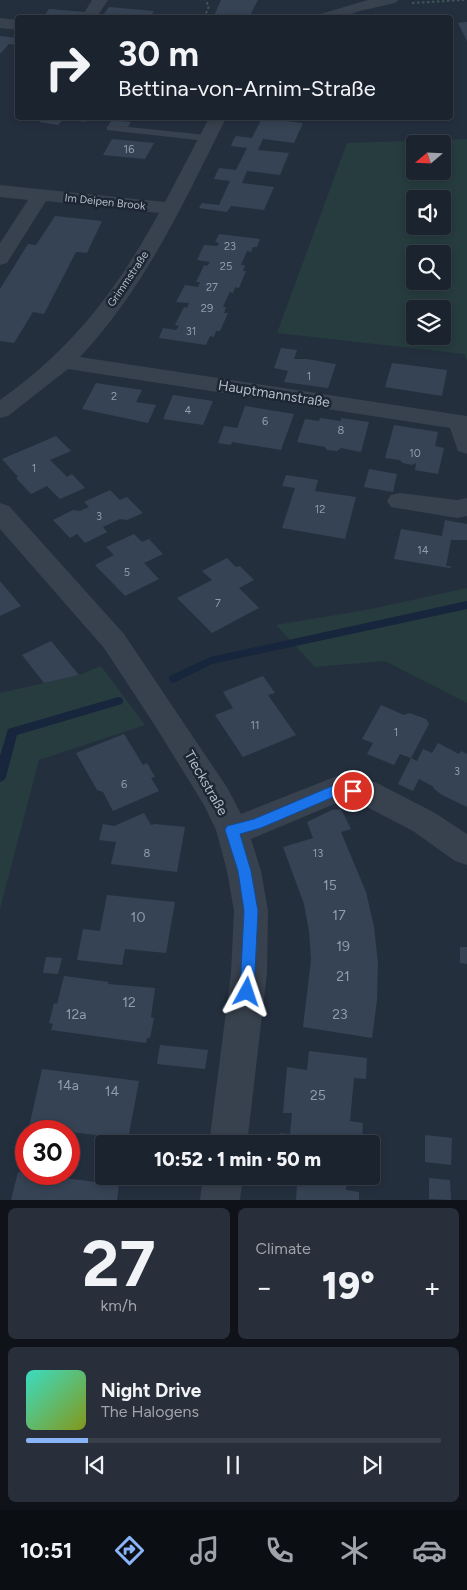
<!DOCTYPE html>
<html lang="en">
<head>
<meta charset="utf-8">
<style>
	:root { --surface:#1b232e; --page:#282f3a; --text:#f1f3f6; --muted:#a0a4aa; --line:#39404a; --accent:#8ab4f8 }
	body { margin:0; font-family:Figtree,sans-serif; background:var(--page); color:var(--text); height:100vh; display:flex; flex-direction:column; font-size:19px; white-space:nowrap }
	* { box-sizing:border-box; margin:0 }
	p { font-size:16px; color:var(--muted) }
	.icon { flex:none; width:28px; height:28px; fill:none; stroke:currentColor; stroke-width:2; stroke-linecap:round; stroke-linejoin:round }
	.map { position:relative; height:1200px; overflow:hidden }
	.details { display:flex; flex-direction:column; gap:8px; padding:8px; background:#0f1319; flex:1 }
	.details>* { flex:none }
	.guide { position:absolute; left:15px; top:15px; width:438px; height:105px; border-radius:5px; box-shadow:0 2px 8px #0003,0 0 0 1px var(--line); background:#1b232e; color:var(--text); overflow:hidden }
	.needle { width:32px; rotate:251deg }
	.buttons { position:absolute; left:406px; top:135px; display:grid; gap:10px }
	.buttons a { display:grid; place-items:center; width:45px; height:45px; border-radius:5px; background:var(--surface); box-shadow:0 2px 8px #0003,0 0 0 1px var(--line); font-size:25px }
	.speed { position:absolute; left:15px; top:1120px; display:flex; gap:10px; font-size:25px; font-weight:700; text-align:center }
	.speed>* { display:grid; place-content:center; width:65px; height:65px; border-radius:50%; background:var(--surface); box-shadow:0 2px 8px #0003,0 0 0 1px var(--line); line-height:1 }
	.speed .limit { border:8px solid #d22; background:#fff; color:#111 }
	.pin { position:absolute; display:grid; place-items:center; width:42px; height:42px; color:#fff; margin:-21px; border:2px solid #fff; border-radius:50%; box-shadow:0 1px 5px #0007 }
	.me { position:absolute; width:55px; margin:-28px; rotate:5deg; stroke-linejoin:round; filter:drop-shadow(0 0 4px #0008) }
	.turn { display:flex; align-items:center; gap:18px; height:105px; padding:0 20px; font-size:22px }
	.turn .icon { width:65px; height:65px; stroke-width:2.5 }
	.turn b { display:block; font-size:35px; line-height:42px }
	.big { font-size:38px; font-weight:800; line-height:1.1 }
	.details .widget { flex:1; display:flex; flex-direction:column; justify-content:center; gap:8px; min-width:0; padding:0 18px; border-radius:8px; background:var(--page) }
	.details .dial { align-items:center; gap:0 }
	.dial b { font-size:65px; line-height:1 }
	.song { display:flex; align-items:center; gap:15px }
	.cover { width:60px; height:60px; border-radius:8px; background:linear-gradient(135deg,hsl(170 70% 55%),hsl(70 70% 35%)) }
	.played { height:5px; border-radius:2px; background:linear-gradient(90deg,var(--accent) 15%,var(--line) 15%) }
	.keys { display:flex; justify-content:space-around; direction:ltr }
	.heat { display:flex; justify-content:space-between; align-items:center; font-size:28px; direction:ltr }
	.details .tiles { flex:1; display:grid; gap:8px; grid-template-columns:1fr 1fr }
	.widget:last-child { grid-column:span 2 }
	.trip { position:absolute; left:95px; top:1135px; width:285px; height:50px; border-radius:5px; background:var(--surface); box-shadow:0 2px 8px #0003,0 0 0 1px var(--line); font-weight:800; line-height:50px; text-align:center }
	.tab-bar { display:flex; height:80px; justify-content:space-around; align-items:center; background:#0b0e12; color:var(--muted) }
	.tab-bar .icon { width:35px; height:35px }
	.tab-bar .selected { color:var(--accent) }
	.tab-bar b { font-size:22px; color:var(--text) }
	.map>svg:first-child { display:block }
	.green { fill:#263c3f; fill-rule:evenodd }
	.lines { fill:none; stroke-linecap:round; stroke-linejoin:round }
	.stream { fill:#17263c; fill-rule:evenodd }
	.building { fill:#364354 }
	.path { stroke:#3f5557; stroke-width:2; stroke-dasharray:2.5 2.5; stroke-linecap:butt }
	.lane { fill:#38414e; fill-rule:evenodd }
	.street { fill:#38414e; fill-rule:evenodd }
	.route { fill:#1a73e8; stroke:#114b97 }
	.labels { text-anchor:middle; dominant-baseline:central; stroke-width:5; stroke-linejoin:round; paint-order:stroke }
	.number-label { font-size:11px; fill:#929caa }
	.far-street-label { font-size:11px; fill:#b4bcc9; stroke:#1d2633 }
	.street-label { font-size:14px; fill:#b4bcc9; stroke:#1d2633 }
	.near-number-label { font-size:14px; fill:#929caa }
</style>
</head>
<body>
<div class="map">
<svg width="467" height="1200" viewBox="0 0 467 1200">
	<rect width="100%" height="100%" fill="#242f3e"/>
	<!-- green -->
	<path class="green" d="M467,139V360L464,354L277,333L347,143ZM415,144H442V171H415ZM415,199H442V226H415ZM415,254H442V281H415ZM415,309H442V336H415Z
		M467,588V703L385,661L315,667L276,625L366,610Z
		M101,666L145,725L39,760L0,909V693L79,675Z"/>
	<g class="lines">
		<!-- stream -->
		<path class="stream" d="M467,601V609L212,664L174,683L170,682L169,679L170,676L210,657Z
			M118,697L122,698L123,701L122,704L17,735L6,777L4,780L0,782V756L8,729Z"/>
	</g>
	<!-- building -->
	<path class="building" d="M221,0H258L251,13L253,14L252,18H213Z
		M109,7L154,11L152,14L172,18H93L95,14L103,15Z
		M49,9L86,12L83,18L44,16Z
		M467,22V41L458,23Z
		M0,36L18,38V45L9,44L0,54Z
		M43,118H89L85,122L64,119L58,125L39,122Z
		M262,118L303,123L294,143L263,139L258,150L289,153L280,175L247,171L242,183L274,187L264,210L231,206L227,212L199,208L202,203L219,205L230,181L214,179L216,174L219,168L236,170L247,148L231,146L233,141L236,136L252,138Z
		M112,120L131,122L128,127L108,125Z
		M112,139L154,143L145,159L103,155Z
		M55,216L102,221L87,253L76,252L44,314L33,312L14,343L0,341V289L28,244L36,245Z
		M219,234L260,239L257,247H253L251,252L247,251L241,265H245L243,271H246L239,288L235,287L233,293L230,292L226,300L223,307H226L224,313H228L220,331H216L214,337L210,336L206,345L159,338L163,328L176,330L179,326L175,325L184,307L187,308L189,303L176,302L185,285L198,287L200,282H196L200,274L204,265L207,266L210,262L197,260L204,245L217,246L219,243L215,242Z
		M281,348L297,350L294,359H307L336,364L328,388L284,382L288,371L274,368Z
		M392,363L447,370L442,396L385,387Z
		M96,383L142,390L136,402L156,405L148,423L82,409Z
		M173,395L213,401L203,425L163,419Z
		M245,406L294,414L281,450L232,442L231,445L218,443L224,426L237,428Z
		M320,418L341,421V418L369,422L361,452L341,448L337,451L327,450L325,447L297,442L305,419L319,421Z
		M394,425L438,432L435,446L444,448L438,474L415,470L416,463L412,465L403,463L400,460L385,458Z
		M56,436L71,451L50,460L67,477L72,474L85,488L60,499L47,486L31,494L16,478L18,477L2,459Z
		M369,469L397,474L393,492L364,487Z
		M286,475L318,480L315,491L356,497L345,539L282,528L295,488L282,486Z
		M110,490L120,500L127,497L143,513L127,520L120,519L103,527L107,532L85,543L77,534L70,538L53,520L73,510L80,511L89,507L84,502Z
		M445,520L467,524V540H451L446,566H451L450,568L394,559L401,529L442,536Z
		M134,534L142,542L149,539L163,554L144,563L159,579L125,596L95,565L114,555L106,547Z
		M227,558L236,567L240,566L254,580L239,588L259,608L212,633L177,598L212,580L202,571Z
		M0,581L21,606L0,616Z
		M51,641L79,675L44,683L22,655Z
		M263,676L275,693L268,695L296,735L243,757L215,715L233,708L223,692Z
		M381,705L404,715L410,713L426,719L429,724L411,758L400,754L394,765L367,754L373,743L362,739Z
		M124,734L143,765L147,763L155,777L151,778L159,791L113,811L103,792L97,790L76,753Z
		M438,743L459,754L461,751L467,754V807L442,795L433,788L434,787L419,779L413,791L398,784L411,758L417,761L423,749L432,753Z
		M341,809L351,829L341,832L366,892L374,927L378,963L377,1000L372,1038L303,1027L311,960L309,931L304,904L283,847L313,838L307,822L332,810Z
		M144,813L151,825L155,824L185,827L177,872L111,864L116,842L99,840L103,824L114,826Z
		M107,895L175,902L166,953L125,949L122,965L77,960L83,929L100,931Z
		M460,947H467V964L460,963Z
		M46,957L62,958L58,974L43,973Z
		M64,976L109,982L108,984L155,988L151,1017L154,1018L150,1038H147L146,1043L51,1030L53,1024L49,1023L54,1003L57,1004Z
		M160,1045L208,1050L205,1069L157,1064Z
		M309,1051L367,1058L366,1079L354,1078L350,1121L363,1123L362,1144H279L280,1133L290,1134L292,1113H283L287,1067L307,1070Z
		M42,1069L139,1081L128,1139L29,1127Z
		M425,1135L452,1138L451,1165L425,1162Z
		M18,1172L119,1185L117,1200H11Z
		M276,1176H347L346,1190L359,1192V1200H296L297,1184L275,1181Z
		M429,1178L450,1180L451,1200L429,1199Z"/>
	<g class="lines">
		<!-- path -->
		<path class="path" d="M412,3L464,0
			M204,18L209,6L205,0"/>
		<!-- lane -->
		<path class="lane" d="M110,125L206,135L211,138L206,141L107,130V126Z"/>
		<!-- street -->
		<path class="street" d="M92,0H108L96,18H81Z
			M368,0H398L395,3L360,11L340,18H316L317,15Z
			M0,18L18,20V30L0,28Z
			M209,118H226C184,202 145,288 80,357L460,415L467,416V454L458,451L450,428L68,369L8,416L0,418V400C73,348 116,291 159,213L46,201L7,263L0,265V243L28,200L0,197V185L165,202Z
			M400,493L457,500L467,498V516L457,518L391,507L387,501L391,495Z
			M0,503L9,506L124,634L228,789L241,814L337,776L368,780L379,784L435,813L467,834V865L455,861L413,831L363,805L339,802L251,839L261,871L268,911L267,973L247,1144H209L231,973L234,911L227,871L216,830L204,805L154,724L104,648L0,529Z
			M203,1176H243L240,1200H200Z"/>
	</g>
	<!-- route -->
	<path class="route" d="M337,784L357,787L359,791L357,795L353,797L338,795L261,828L240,834L251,871L258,911L254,992L252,996L247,998L242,996L240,992L244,911L238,871L225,830L227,826L254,819Z"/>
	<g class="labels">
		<!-- number labels -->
		<g class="number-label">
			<text x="129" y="149">16</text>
			<text x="230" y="246">23</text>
			<text x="226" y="266">25</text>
			<text x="212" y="287">27</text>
			<text x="207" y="308">29</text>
			<text x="191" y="331">31</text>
			<text x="309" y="376">1</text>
			<text x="114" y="396">2</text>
			<text x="188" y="410">4</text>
			<text x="265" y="421">6</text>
			<text x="341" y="430">8</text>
			<text x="415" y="453">10</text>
			<text x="34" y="468">1</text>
			<text x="320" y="509">12</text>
			<text x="99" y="516">3</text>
			<text x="423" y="550">14</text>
			<text x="127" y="572">5</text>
			<text x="218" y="603">7</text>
			<text x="255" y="725">11</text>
			<text x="396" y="732">1</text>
			<text x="457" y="771">3</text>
			<text x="124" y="784">6</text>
			<text x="147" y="853">8</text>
			<text x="318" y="853">13</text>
		</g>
		<!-- far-street labels -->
		<g class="far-street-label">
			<text transform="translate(105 202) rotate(6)">Im Deipen Brook</text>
			<text transform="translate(128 279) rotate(-56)">Grimmstraße</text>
		</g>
		<!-- street labels -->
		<g class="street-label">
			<text transform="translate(274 394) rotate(9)">Hauptmannstraße</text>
			<text transform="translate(206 783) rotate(60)">Tieckstraße</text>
		</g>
		<!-- near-number labels -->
		<g class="near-number-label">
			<text x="330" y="885">15</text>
			<text x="339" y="915">17</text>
			<text x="138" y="917">10</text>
			<text x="343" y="946">19</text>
			<text x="343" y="976">21</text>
			<text x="129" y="1002">12</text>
			<text x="76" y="1014">12a</text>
			<text x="340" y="1014">23</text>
			<text x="68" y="1085">14a</text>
			<text x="112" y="1091">14</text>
			<text x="318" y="1095">25</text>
		</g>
	</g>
</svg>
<div class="buttons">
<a><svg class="needle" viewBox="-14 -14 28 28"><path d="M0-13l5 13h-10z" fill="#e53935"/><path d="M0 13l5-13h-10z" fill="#a0a4aa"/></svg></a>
<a><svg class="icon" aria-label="sound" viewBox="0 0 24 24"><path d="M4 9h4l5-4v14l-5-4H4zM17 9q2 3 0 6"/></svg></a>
<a><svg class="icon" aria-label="search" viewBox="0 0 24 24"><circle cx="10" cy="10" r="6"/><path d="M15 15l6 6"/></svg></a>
<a><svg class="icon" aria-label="layers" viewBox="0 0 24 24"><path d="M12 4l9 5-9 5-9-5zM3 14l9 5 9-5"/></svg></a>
</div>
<div class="speed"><div class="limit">30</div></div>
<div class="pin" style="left:353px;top:791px;background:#d93025"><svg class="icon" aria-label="arrive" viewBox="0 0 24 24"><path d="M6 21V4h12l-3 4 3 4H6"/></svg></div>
<svg class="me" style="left:247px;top:992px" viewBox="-20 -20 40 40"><path d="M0-17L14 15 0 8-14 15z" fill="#1a73e8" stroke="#fff" stroke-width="4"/></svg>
<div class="trip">10:52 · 1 min · 50 m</div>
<div class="guide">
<div class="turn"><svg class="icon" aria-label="right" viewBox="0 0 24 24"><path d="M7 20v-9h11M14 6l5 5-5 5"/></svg><div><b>30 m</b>Bettina-von-Arnim-Straße</div></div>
</div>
</div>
<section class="details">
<div class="tiles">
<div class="widget dial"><b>27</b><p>km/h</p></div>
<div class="widget"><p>Climate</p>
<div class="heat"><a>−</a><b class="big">19°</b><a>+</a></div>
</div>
<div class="widget">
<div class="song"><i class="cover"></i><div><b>Night Drive</b><p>The Halogens</p></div></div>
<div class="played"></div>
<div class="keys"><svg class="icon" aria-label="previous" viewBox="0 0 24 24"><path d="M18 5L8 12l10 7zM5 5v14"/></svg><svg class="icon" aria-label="pause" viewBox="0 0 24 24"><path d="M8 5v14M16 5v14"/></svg><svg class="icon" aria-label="next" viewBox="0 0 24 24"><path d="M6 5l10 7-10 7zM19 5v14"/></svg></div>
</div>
</div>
</section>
<nav class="tab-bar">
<b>10:51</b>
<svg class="icon selected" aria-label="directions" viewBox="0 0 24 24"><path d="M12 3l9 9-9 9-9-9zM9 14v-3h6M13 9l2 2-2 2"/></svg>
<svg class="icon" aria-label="music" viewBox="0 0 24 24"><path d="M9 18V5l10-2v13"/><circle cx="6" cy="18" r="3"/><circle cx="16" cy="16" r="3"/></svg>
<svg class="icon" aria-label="phone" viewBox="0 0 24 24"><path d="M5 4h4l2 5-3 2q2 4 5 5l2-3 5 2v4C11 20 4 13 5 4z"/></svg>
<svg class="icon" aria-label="climate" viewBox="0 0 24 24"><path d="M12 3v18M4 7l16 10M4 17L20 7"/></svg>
<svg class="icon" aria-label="car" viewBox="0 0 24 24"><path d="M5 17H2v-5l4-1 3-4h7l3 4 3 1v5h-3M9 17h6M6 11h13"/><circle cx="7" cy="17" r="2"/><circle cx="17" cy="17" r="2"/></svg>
</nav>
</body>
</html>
